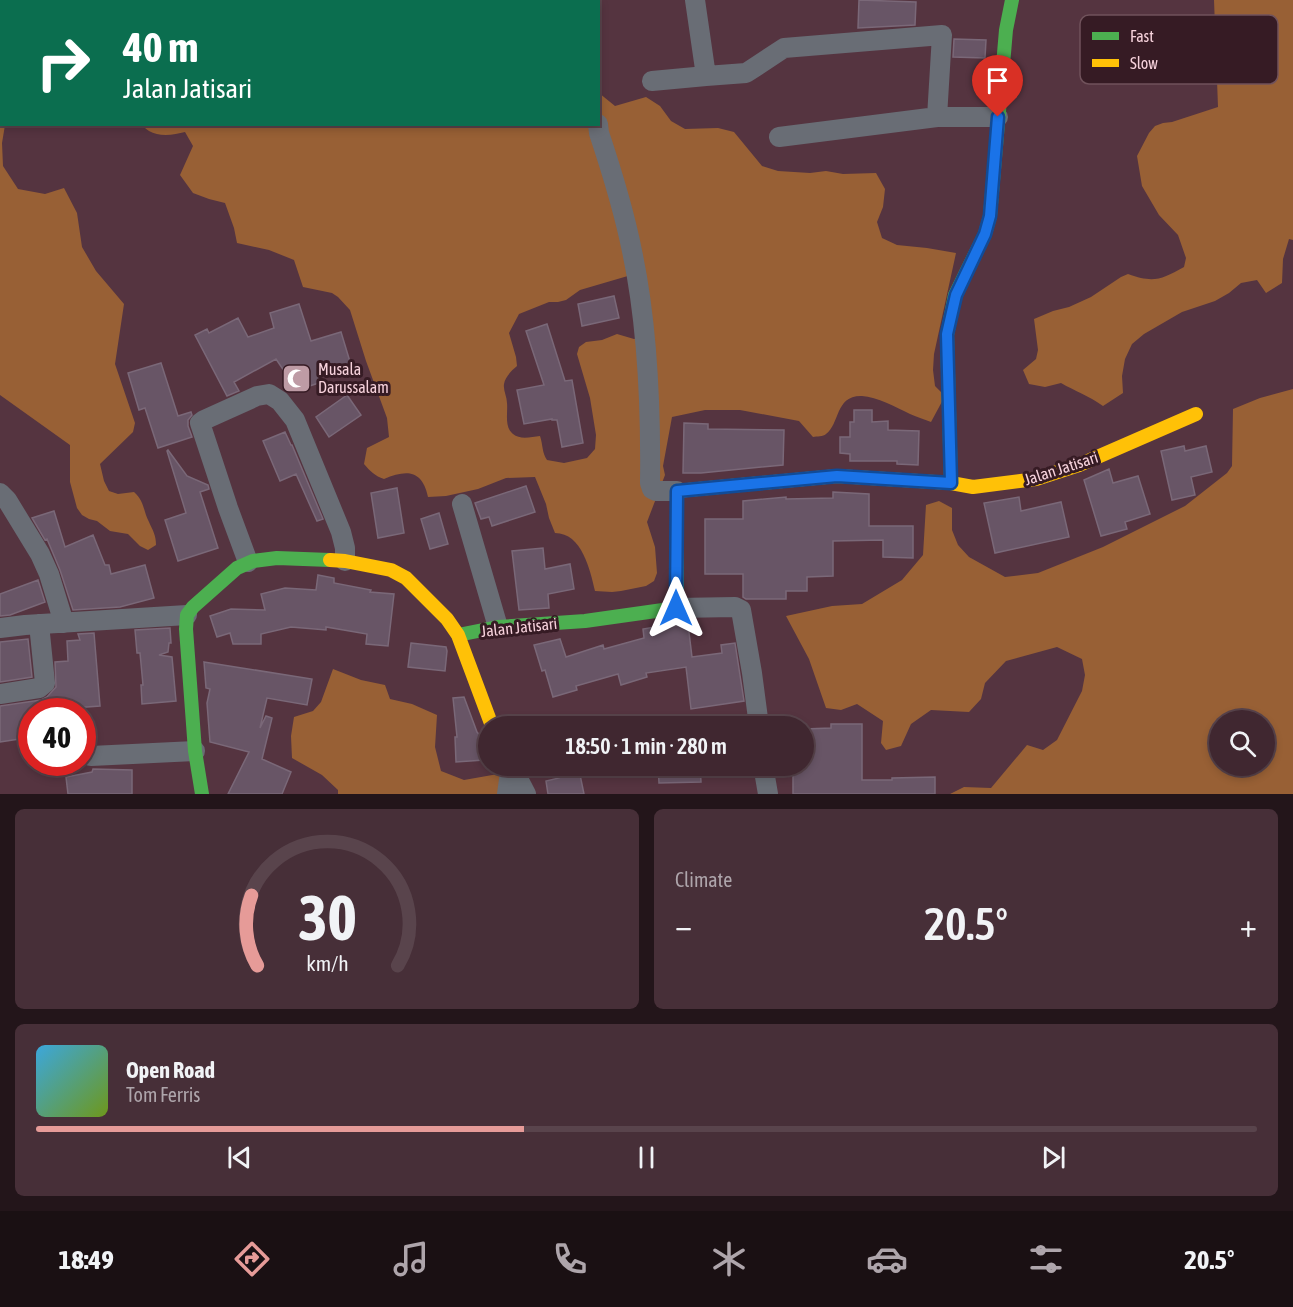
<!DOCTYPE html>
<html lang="en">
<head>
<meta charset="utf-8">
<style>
	:root { --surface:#402730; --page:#472f38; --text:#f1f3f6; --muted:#aea5ab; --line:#59444c; --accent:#e69b98 }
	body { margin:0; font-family:"Asap Condensed",sans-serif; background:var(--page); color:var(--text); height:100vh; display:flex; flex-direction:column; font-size:22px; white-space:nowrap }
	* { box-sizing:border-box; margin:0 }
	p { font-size:20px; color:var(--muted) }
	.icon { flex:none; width:33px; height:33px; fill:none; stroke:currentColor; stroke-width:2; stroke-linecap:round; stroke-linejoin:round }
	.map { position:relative; height:794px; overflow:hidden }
	.drawer { display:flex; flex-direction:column; gap:15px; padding:15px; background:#23151a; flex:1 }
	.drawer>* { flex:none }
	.guide { position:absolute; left:0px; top:0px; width:600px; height:126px; box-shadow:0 3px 9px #0003,0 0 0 2px var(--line); background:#0b6e4f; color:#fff; overflow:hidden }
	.controls { position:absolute; left:1209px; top:710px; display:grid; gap:12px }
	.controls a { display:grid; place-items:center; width:66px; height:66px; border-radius:50%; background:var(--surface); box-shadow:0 3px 9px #0003,0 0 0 2px var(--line); font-size:30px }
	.speed { position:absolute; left:18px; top:698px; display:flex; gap:12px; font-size:30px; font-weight:700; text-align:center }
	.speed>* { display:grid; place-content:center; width:78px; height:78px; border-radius:50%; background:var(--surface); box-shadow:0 3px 9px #0003,0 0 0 2px var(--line); line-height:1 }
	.speed .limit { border:9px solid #d22; background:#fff; color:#111 }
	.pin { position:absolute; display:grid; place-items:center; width:51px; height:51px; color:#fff; margin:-62px -26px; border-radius:50% 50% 50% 0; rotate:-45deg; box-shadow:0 0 6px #0007 }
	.pin .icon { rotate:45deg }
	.me { position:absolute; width:66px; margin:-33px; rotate:0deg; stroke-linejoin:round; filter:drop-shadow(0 0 4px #0008) }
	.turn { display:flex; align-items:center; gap:21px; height:126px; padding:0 24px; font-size:27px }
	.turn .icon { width:78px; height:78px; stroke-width:2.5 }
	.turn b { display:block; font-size:42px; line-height:51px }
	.big { font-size:45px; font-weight:600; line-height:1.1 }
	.drawer .widget { flex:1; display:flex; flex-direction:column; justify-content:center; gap:9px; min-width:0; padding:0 21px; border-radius:9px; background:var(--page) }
	.drawer .dial { align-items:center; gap:0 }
	.dial svg { height:156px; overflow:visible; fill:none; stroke:var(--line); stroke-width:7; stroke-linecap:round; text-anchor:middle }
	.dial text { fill:var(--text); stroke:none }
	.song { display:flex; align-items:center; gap:18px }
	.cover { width:72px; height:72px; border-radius:9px; background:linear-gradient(135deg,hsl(200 70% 55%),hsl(80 70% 35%)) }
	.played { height:6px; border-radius:3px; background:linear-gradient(90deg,var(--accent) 40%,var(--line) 40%) }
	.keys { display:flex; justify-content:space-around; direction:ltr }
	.heat { display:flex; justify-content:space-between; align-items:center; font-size:33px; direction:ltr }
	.drawer .tiles { flex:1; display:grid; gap:15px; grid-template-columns:1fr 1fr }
	.widget:last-child { grid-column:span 2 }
	.trip { position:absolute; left:478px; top:716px; width:336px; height:60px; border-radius:30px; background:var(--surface); box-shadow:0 3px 9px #0003,0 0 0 2px var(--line); font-weight:600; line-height:60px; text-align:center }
	.tab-bar { display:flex; height:96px; justify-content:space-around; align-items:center; background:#1a1013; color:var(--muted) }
	.tab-bar .icon { width:42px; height:42px }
	.tab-bar .selected { color:var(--accent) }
	.tab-bar b { font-size:27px; color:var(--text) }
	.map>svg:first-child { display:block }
	.forest { fill:#986035; fill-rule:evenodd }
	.building { fill:#685566; stroke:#7a6878; stroke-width:1.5 }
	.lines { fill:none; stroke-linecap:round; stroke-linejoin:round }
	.street { stroke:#696d75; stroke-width:20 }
	.fast { stroke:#4caf50; stroke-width:14 }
	.slow { stroke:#ffc107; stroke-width:14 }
	.route-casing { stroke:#114b97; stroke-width:15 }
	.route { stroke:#1a73e8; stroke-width:10 }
	.labels { text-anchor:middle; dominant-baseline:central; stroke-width:6; stroke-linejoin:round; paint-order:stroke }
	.poi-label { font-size:16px; fill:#f7d2dc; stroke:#361b24; text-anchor:start }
	.street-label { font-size:16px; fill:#f7d2dc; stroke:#361b24 }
	.key { fill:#361b24; stroke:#70525b; stroke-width:1.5 }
	.key-label { font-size:16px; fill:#f7d2dc }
</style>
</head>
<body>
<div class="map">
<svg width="1293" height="794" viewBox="0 0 1293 794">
	<rect width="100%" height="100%" fill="#553440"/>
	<!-- forest -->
	<path class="forest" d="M96,0H568V1H92Z
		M1214,0H1293V240L1289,239L1283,259L1282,283L1266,293L1257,280L1241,283L1229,293L1215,301L1182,312L1144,334L1132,344L1125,359L1122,376L1123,393L1103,406C1089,396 1075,391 1061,383L1045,387L1029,384L1023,370L1036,359L1038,350L1034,319L1053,311L1069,307L1091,297L1121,277L1128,274C1153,283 1161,280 1184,267L1186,258L1178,235L1159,215L1142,186L1137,156L1149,133L1155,126L1163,123L1172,122L1218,107Z
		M599,93L615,106L646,97L660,106L671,121L685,129L718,128L734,132L762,166L778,171L810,173L826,171L843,174L876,173L885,189L883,207L877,222L882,238L897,245L927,248L956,253L934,354L933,370L935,386L945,396L931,422C924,419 916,417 910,414C896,407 877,397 862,396C835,395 840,424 826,434C823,437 817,436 813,437L799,421L740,410H705L672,417L663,466L665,475L647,522L655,547L657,573L654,581L646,586L621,591L612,592L595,591C590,570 582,533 555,533L549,518L546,504L535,477L506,478L478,489L446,496L428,497C422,469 406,470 384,479C375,476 370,471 364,464L367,448L389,437L387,418L366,361L350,310L338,297L332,293L303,287L294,260L269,250L237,243L234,228L225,203L209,199L193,193L180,175L193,146L185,132C174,135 159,137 149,131C146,129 144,127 141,125L598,124ZM638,273L641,337L634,339L617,334L602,340L586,342L579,347L577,354L590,398L596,435L595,449L587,458L564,463L547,460C542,453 543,445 540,436C531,437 520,440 513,434C504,427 508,413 507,403C507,397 503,390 504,384C505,377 512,370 517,366L516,357L509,333L519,314L549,302H558L566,300L580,290Z
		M0,122H1L2,124L5,125L2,143L3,166L18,189L45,194L64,188L77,213L82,247L96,271L124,304L115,364L135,423L133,432L100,464L104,481L109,491L118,494L134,492C145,502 143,511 149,522C153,531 156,535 156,545L148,550L140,546L128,534L110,531L97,521L89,519L82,515L77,508L70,482V445L0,395Z
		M1293,389V794H950L964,787L991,788L1027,745L1043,750L1057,740L1082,691L1085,675L1082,659L1057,647L1006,661L985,683L981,699L969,712L931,710L911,724L901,746L886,750L881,743L883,721L857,704L841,710L826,708L809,659L786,616L832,606L862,604L902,580L923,555L926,505L939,501L952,508V530L958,545L969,557L1005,577L1038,573L1103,547L1185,506L1227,473L1232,466L1233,409L1260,398ZM1220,720H1264V765H1220Z
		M333,669L361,680L385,685L390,699L412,704L437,715L435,747L441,771L464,780L498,774L516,794H338V790L322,775L292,758L291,736L294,717L313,711L321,702Z"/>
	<!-- building -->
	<path class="building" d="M859,0L916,2L915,25L858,28Z
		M954,39L986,40L985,58L953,57Z
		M614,296L619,318L582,326L578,304Z
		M299,304L311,341L341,332L351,365L320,375L322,382L297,390L276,359L234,382L239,391L227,396L195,335L207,329L209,333L238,318L248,337L274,328L270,313Z
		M547,324L565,381L572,380L583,443L562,447L557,420H552V419L524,424L517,390L544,385L526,331Z
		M161,363L178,416L191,412L192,415L188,420V426L192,437L158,448L145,408L139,410L128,373Z
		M347,395L361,415L329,437L316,417Z
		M854,410H872V422L888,421V430L919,431L918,465L897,464V461H850V454L840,453V437H850V422H854Z
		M684,423L708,424V429L784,430L783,465L701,473H683Z
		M285,432L291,445H292L323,519L317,521L296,474L280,481L263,441Z
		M1184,446L1185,451L1206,446L1212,472L1191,477L1195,495L1172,500L1161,451Z
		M168,450L187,476L208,485L209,489L200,492L218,548L178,561L165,520L186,513L167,451Z
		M1109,469L1113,483L1138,476L1150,514L1125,522L1127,529L1101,536L1084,480Z
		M526,486L535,512L492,526L489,517L481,519L475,503Z
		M397,488L404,533L378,538L371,493Z
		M833,492L869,494V526H913V558L883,557V540L833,541V576L807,577V591H786V599H746L743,597V574H705V519H743V501L786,497V499L833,498Z
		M1019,497L1021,511L1061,502L1069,537L995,553L984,503Z
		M54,511L65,547L93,535L105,565H109L111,574L145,565L154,598L120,607L73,610L60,570L47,539L45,540L32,518Z
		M439,513L448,544L430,549L421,519Z
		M543,548L545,569L570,564L574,589L548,594L549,608L519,610L512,551Z
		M318,575L334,578V583L371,590L370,592L394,594L388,646L366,644L367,634L326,627V630L291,627L261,634V644H233L230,633L217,637L210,616L231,609L265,610L261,594L285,588L316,590Z
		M38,580L45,602L10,615L0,616V594Z
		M688,624L692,657L722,653L721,645L735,643L744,701L691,709L686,667L646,673L647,677L621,685L618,674L576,686L577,690L553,697L545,670L542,671L534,645L560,639L566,657L603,645L604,649L644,638L643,629L661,626V628Z
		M170,628L171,643H169L168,652L159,655L172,657L176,701L142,704L141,685H143L140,653H137L135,630Z
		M94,633L100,706L32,711V737L0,742V706L41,700L47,697L56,687L55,662L68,661L67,641L80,640L78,634Z
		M28,639L32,677L0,682V642Z
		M411,643L446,647L447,651L445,671L408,667Z
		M204,662L312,679L307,705L267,698L260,728L266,716L272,718L262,759L291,772L282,794H228L249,752L210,742L207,703L210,689L206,688Z
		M464,697L477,732L483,739L484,760L456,762L455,737H457L453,698Z
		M831,724H862V780H892V778L935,777V794H793V765H804V729L831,728Z
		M557,765H578L584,794H548L546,781L559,778Z
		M658,765H700L701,782L659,783Z
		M93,769L132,770V794H68L66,777L92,772Z"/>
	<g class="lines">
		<!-- street -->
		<path class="street" d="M585,0V2
			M695,0L706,76L746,73L784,48L942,35L937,117H998
			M652,81L706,76
			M598,124L599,133C612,172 624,211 632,251C648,326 651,406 650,483L652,489L656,491H677
			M779,137L937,117
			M0,493L7,500L40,554L49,574L64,623
			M462,504L498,627
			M248,562L228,508L200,423L204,420L257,396L269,394L280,401L295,420L341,532L345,548V561
			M677,608L735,607L741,610L752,673L759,726
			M0,628L25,625L187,615
			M0,694L39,688L45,683L39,624
			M91,756L195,751
			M511,765L526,794
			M763,765L768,794
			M507,794L511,765"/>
		<!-- fast -->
		<path class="fast" d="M951,483L947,335L955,295L985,234L990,216L1006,30L1012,0
			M458,635L498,627L585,621L677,608V492
			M202,794L195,751L186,629L187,615L193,607L237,568L253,561L277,558L330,560"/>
		<!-- slow -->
		<path class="slow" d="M677,492V491L837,476L951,483L973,487L1036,479L1079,465L1196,414
			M330,560L345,561L391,570L406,578L447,619L458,635L492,726"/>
	</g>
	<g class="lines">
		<defs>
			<path id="route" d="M676,608L677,491L837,476L951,483L947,334L956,295L985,234L990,216L998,117"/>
		</defs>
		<!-- route casing -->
		<use href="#route" class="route-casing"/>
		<!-- route -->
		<use href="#route" class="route"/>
	</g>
	<!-- icons -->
	<defs>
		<symbol id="mosque-square" viewBox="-11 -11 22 22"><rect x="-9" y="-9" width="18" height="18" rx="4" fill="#be9ba5" stroke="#361b24"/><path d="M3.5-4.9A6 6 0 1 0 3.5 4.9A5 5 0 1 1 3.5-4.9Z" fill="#fff"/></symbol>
	</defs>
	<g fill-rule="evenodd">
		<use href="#mosque-square" x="280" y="362" width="33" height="33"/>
	</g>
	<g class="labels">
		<!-- poi labels -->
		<g class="poi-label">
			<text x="318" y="369">Musala<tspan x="318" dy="18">Darussalam</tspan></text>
		</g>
		<!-- street labels -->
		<g class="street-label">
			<text transform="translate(1061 468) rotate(-18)">Jalan Jatisari</text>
			<text transform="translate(519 627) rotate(-6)">Jalan Jatisari</text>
		</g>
	</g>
	<!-- legend -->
	<rect x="1080" y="15" width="198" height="69" rx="9" class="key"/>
	<rect x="1092" y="32" width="27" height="8" fill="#4caf50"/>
	<rect x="1092" y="59" width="27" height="8" fill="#ffc107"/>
	<g class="key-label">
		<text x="1130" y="42">Fast</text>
		<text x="1130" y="69">Slow</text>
	</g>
</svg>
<div class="controls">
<a><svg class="icon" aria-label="search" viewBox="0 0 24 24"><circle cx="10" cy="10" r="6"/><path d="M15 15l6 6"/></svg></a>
</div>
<div class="speed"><div class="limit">40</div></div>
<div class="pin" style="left:998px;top:117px;background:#d93025"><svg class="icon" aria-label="arrive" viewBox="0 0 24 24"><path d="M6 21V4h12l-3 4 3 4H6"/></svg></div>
<svg class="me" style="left:676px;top:608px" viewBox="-20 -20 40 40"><path d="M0-17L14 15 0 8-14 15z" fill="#1a73e8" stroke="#fff" stroke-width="4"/></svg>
<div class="trip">18:50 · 1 min · 280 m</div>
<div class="guide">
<div class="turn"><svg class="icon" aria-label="right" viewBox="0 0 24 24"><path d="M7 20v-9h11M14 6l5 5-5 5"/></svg><div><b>40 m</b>Jalan Jatisari</div></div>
</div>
</div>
<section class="drawer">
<div class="tiles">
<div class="widget dial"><svg viewBox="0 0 100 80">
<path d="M14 69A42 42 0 1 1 86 69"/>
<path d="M14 69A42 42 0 0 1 11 33" stroke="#e69b98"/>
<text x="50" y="56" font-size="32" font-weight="700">30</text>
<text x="50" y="72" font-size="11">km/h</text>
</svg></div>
<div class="widget"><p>Climate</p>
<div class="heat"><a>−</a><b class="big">20.5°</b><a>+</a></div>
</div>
<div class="widget">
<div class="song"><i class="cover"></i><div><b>Open Road</b><p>Tom Ferris</p></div></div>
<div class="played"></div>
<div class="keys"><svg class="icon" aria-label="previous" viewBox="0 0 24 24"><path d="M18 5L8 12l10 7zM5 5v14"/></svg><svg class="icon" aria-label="pause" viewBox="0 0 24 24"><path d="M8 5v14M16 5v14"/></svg><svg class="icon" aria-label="next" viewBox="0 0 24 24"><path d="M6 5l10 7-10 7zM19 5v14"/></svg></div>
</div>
</div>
</section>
<nav class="tab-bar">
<b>18:49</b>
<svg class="icon selected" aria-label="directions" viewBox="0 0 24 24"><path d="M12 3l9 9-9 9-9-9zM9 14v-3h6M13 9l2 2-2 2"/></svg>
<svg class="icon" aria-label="music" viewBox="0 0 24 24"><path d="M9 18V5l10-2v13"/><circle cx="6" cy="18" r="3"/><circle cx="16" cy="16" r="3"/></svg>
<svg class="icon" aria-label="phone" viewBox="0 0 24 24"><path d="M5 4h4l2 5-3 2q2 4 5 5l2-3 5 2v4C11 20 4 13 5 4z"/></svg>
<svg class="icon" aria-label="climate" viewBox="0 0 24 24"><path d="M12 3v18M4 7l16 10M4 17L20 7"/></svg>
<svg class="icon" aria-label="car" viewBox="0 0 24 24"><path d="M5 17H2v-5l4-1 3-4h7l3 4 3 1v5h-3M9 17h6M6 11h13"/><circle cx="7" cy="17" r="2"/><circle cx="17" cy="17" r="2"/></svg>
<svg class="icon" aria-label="filters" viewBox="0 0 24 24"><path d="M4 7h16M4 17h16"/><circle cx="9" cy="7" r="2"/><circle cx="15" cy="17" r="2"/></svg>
<b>20.5°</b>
</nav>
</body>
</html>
